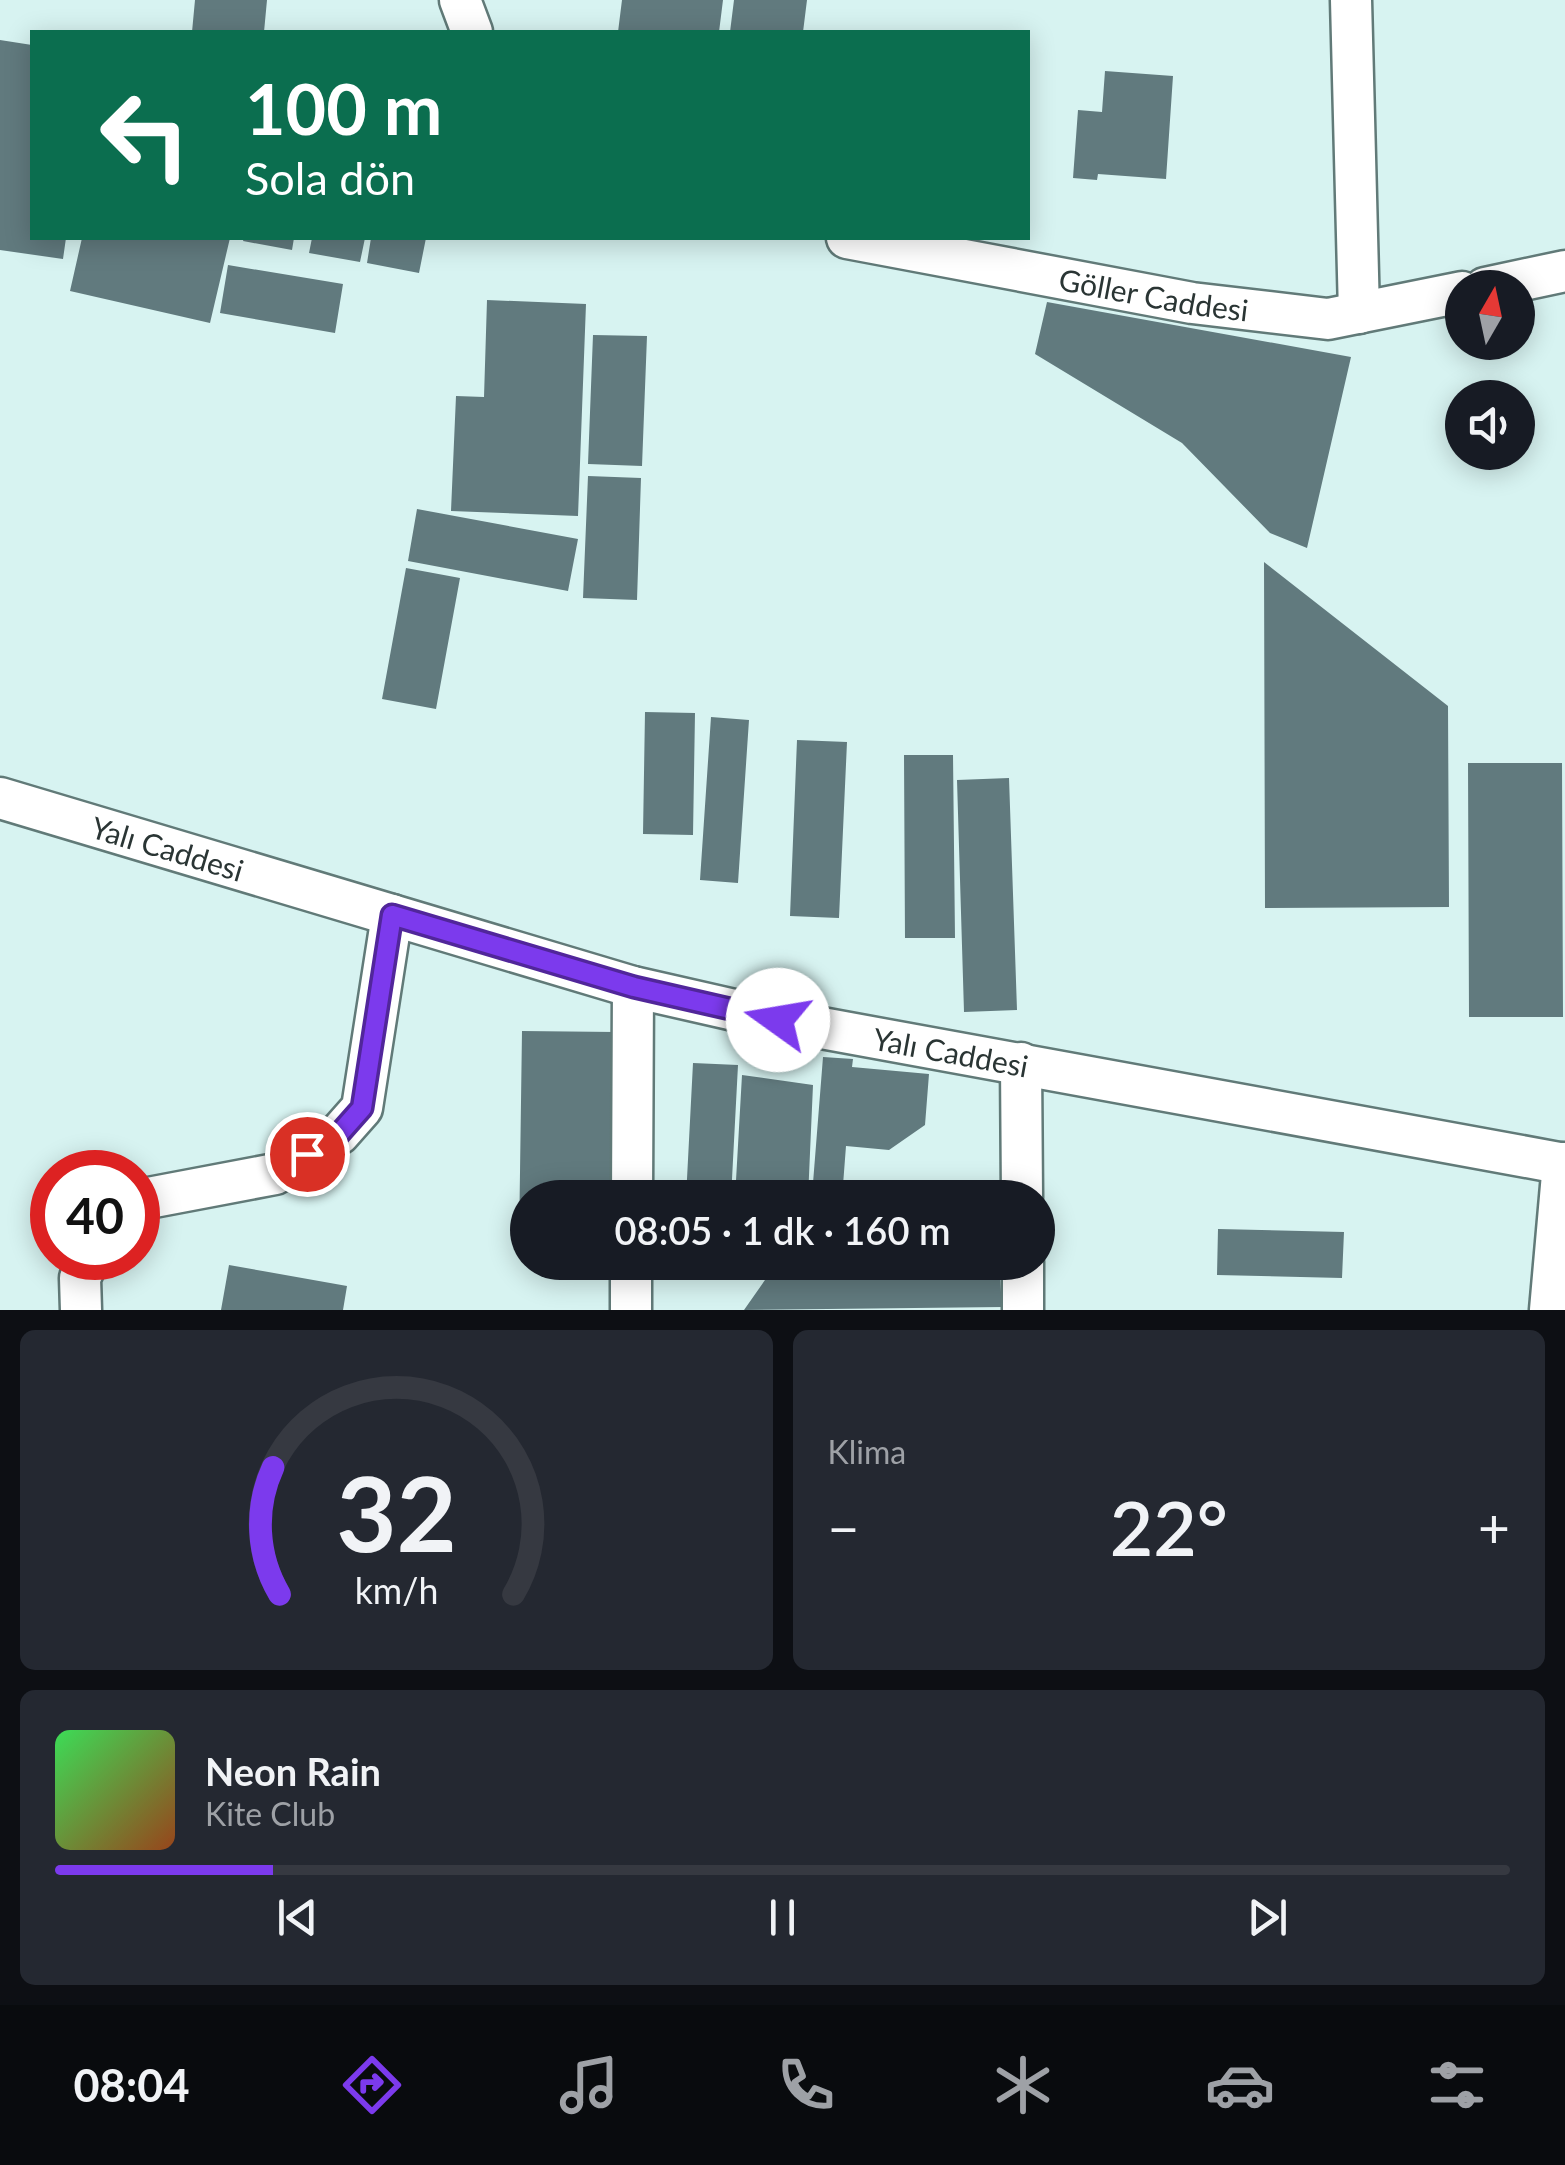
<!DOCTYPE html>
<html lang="tr">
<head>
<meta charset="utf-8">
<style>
	:root { --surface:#171b24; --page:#242831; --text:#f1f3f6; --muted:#9ea1a6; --line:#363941; --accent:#7c3aed }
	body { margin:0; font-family:Lato,sans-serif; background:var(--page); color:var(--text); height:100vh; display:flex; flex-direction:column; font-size:38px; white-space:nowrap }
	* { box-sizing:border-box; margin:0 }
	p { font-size:32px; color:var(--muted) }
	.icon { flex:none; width:55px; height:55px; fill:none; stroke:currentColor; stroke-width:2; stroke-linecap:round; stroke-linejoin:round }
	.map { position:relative; height:1310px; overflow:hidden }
	.details { display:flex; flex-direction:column; gap:20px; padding:20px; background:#0d0f14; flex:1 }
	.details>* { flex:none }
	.hud { position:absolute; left:30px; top:30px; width:1000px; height:210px; border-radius:0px; box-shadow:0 5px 25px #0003; background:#0b6e4f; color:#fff; overflow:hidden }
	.needle { width:65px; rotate:9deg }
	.buttons { position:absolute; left:1445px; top:270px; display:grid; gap:20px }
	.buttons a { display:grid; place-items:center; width:90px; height:90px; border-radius:50%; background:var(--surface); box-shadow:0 5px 25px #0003; font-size:50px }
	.speed { position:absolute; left:30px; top:1150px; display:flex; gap:20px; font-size:50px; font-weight:700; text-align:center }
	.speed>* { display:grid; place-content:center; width:130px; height:130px; border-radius:50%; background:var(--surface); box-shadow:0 5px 25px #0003; line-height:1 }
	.speed .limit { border:15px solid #d22; background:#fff; color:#111 }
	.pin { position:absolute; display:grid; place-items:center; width:85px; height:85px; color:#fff; margin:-42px; border:5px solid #fff; border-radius:50%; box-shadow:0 2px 10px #0007 }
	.me { position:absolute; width:110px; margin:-55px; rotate:283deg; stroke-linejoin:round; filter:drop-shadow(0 0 8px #0008) }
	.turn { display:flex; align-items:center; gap:35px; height:210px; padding:0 50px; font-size:45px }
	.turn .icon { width:130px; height:130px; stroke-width:2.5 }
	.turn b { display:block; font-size:70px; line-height:85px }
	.big { font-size:75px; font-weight:600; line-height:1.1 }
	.details .widget { flex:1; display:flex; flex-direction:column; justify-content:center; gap:15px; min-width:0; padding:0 35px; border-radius:15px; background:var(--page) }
	.details .dial { align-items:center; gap:0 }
	.dial svg { height:260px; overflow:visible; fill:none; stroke:var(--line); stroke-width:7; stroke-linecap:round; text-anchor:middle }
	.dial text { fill:var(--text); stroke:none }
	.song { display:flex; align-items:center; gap:30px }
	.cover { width:120px; height:120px; border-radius:15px; background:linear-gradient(135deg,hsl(130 70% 55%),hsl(20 70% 35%)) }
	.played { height:10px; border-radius:5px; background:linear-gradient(90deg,var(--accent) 15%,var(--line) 15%) }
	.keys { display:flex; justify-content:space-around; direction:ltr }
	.heat { display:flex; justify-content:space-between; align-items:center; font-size:55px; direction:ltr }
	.details .tiles { flex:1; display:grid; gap:20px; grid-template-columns:1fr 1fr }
	.widget:last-child { grid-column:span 2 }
	.trip { position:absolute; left:510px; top:1180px; width:545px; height:100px; border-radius:50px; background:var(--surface); box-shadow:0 5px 25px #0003; font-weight:600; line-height:100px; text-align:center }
	.menu { display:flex; height:160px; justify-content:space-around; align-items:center; background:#090b0e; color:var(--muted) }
	.menu .icon { width:70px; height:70px }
	.menu .active { color:var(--accent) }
	.menu b { font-size:45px; color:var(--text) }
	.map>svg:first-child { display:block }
	.building { fill:#617a7e }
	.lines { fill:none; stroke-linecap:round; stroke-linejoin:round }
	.minor-casing { stroke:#617a78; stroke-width:45 }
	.minor { stroke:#fff; stroke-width:40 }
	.route-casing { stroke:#51269a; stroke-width:25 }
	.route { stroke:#7c3aed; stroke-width:18 }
	.labels { text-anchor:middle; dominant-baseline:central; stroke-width:10; stroke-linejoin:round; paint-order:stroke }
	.street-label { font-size:30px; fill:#2a3534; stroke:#d7f3f1 }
</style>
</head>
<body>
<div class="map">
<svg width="1565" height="1310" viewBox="0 0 1565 1310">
	<rect width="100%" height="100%" fill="#d7f3f1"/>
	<!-- building -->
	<path class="building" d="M195,0H267L264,32H192Z
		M622,0H723L719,32H618Z
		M734,0H807L803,32H730Z
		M0,40L32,45V238H66L63,259L0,250Z
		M1105,71L1173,76L1166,179L1098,174L1097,180L1073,178L1078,110L1102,112Z
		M82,238H230L210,323L70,291Z
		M244,238H294L292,250L243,241Z
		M312,238H365L360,262L309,253Z
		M371,238H426L419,273L367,263Z
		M228,265L343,284L335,333L220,313Z
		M487,300L586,304L578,516L451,511L456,396L484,397Z
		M1047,302L1351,357L1307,548L1270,533L1182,443L1035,354Z
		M593,335L647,336L642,466L588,464Z
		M588,476L641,478L637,600L583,598Z
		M417,509L578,539L568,591L408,561Z
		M1264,562L1448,706L1449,907L1265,908Z
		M406,568L460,578L436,709L382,699Z
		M645,712L695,713L693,835L643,834Z
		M711,717L749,720L738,883L700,880Z
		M797,740L847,742L839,918L790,916Z
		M904,755H953L955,938H905Z
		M1468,763H1562L1563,1017H1469Z
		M1009,778L1017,1010L964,1012L957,780Z
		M522,1031L615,1032L613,1198H528V1243H519Z
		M823,1057L853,1059L852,1067L929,1074L925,1125L889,1150L846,1146L843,1185L813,1183Z
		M693,1063L738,1065L731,1198H686Z
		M742,1075L813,1085L808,1198H735Z
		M1218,1229L1344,1232L1342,1278L1217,1275Z
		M683,1262H728L727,1278L682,1275Z
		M893,1262H999L1002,1307L744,1310L772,1270Z
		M229,1265L347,1286L343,1310H221Z"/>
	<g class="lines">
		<defs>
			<g id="minor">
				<path d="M460,0L472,32"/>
				<path d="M1351,0L1359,313"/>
				<path id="s1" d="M847,238L1192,303L1328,319L1462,292"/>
				<path d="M1485,288L1565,271"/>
				<path id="s2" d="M0,798L633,987L778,1020L1565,1164"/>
				<path d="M1021,1063L1022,1198"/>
				<path d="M632,1198L633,987"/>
				<path d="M138,1200L275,1174L339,1134L362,1108L392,915"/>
				<path d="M1023,1262V1310"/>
				<path d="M81,1310L80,1278L89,1258"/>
				<path d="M631,1310V1262"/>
				<path d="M1550,1310L1563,1163"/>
			</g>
		</defs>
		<!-- minor casing -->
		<use href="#minor" class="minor-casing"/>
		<!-- minor -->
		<use href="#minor" class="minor"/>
	</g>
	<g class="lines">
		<defs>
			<path id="route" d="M307,1154L339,1134L362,1108L392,915L634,987L778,1020"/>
		</defs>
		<!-- route casing -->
		<use href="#route" class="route-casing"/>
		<!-- route -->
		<use href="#route" class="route"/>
	</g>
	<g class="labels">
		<!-- street labels -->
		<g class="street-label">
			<text stroke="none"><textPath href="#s1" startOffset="312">Göller Caddesi</textPath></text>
			<text stroke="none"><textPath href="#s2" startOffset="175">Yalı Caddesi</textPath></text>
			<text stroke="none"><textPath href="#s2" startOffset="985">Yalı Caddesi</textPath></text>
		</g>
	</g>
</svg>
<div class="buttons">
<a><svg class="needle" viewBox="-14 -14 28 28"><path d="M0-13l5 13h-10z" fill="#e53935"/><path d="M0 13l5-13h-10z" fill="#9ea1a6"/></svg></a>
<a><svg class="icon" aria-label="sound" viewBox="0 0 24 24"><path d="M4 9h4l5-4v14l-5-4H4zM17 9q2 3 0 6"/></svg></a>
</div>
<div class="speed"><div class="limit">40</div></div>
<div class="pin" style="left:307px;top:1154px;background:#d93025"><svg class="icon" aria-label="arrive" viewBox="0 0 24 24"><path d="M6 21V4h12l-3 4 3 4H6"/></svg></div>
<svg class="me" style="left:778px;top:1020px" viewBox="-20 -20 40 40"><circle r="19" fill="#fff"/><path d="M0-13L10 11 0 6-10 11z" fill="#7c3aed"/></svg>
<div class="trip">08:05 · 1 dk · 160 m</div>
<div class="hud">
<div class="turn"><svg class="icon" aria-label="left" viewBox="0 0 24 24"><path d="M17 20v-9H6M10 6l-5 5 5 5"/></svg><div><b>100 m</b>Sola dön</div></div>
</div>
</div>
<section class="details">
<div class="tiles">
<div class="widget dial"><svg viewBox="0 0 100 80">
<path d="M14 69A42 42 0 1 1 86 69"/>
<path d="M14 69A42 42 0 0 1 12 30" stroke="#7c3aed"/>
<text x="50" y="56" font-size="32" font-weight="700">32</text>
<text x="50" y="72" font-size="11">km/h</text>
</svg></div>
<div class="widget"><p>Klima</p>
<div class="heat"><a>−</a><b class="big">22°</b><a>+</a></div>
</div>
<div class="widget">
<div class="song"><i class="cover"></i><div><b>Neon Rain</b><p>Kite Club</p></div></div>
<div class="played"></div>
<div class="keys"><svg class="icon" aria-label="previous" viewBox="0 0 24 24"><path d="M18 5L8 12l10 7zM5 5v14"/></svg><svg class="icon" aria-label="pause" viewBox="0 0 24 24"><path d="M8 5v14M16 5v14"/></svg><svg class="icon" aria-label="next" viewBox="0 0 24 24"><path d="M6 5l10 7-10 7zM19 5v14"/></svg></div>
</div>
</div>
</section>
<nav class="menu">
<b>08:04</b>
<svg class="icon active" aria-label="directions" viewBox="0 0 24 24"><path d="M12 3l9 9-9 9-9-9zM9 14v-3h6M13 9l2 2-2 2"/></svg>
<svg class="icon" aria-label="music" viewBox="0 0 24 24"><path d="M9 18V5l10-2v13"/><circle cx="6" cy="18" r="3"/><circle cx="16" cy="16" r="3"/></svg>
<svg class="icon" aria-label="phone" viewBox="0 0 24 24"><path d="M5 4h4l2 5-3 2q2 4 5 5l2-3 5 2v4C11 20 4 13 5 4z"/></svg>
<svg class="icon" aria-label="climate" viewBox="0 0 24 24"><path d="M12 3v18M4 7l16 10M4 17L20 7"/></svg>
<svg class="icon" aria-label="car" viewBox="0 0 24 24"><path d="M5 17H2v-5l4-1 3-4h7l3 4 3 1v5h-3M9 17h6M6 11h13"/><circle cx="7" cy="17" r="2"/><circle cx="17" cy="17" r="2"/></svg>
<svg class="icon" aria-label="filters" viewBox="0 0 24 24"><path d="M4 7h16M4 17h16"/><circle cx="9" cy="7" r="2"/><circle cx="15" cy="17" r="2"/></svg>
</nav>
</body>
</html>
